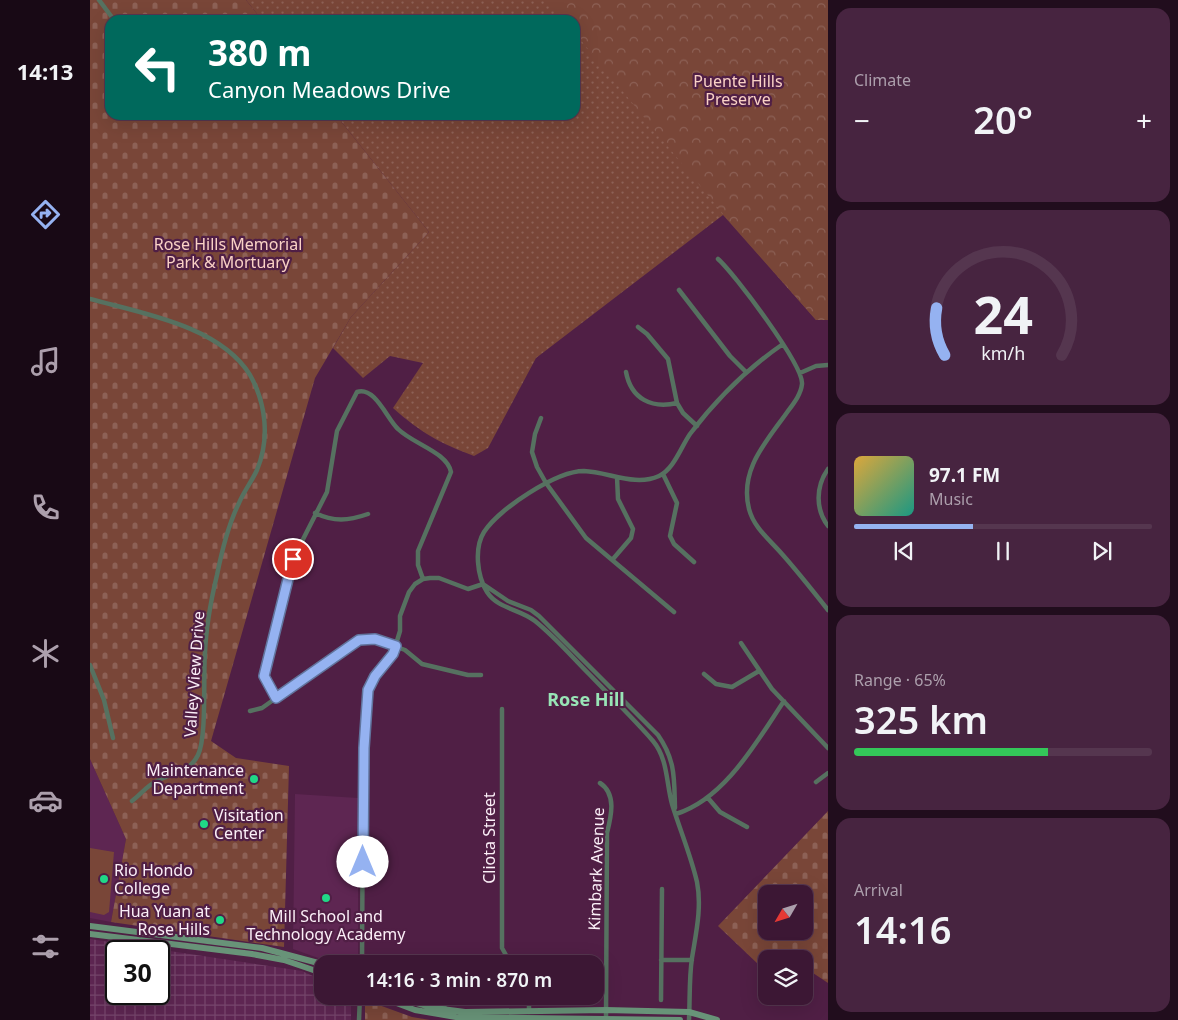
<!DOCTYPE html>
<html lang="en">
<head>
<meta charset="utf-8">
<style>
	:root { --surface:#3c1734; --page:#472440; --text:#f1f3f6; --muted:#ac9fac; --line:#55364f; --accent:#95b2f1 }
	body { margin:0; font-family:"Noto Sans",sans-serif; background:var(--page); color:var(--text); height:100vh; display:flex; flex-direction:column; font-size:19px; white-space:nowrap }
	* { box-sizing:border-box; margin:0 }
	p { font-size:16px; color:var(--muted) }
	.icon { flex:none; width:28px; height:28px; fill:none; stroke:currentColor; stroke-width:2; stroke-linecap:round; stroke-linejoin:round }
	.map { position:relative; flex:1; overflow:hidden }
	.sheet { display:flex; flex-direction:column; gap:8px; padding:8px; background:#210d1d; width:350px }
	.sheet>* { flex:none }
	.guide { position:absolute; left:15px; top:15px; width:475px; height:105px; border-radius:15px; box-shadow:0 5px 20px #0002,0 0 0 1px var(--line); background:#00695c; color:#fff; overflow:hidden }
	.needle { width:32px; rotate:231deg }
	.tools { position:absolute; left:668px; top:885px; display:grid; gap:10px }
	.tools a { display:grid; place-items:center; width:55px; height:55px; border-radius:10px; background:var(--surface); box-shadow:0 5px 20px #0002,0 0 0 1px var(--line); font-size:25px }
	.speed { position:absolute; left:15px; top:940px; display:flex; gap:10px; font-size:25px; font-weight:700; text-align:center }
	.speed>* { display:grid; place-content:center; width:65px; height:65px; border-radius:50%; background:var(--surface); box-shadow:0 5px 20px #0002,0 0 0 1px var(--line); line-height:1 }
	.speed .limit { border:2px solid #111; border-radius:8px; background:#fff; color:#111 }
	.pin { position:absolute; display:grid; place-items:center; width:42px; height:42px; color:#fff; margin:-21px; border:2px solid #fff; border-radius:50%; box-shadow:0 1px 5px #0007 }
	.me { position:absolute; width:55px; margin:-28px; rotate:0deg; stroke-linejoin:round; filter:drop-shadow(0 0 4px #0008) }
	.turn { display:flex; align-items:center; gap:18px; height:105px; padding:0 20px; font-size:22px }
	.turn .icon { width:65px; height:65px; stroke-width:2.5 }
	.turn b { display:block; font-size:35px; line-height:42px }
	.big { font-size:38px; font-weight:600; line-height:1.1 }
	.sheet .tile { flex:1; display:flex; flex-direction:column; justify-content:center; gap:8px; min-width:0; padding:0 18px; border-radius:15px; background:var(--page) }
	.sheet .dial { align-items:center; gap:0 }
	.dial svg { height:130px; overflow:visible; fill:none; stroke:var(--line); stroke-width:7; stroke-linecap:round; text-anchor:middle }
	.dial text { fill:var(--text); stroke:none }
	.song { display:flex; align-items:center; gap:15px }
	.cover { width:60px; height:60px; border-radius:8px; background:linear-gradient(135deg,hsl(40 70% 55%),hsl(170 70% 35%)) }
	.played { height:5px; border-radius:2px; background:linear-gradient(90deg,var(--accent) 40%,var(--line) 40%) }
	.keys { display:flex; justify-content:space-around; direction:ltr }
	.heat { display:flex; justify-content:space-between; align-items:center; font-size:28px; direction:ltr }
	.charge { height:8px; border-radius:4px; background:linear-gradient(90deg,#34c759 65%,var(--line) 0) }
	.trip { position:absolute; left:224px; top:955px; width:290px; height:50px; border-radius:15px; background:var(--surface); box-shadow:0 5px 20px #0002,0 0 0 1px var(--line); font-weight:600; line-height:50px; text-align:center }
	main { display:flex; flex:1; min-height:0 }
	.tabs { display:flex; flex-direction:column; width:90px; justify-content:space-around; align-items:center; background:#180915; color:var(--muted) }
	.tabs .icon { width:35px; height:35px }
	.tabs .current { color:var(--accent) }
	.tabs b { font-size:22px; color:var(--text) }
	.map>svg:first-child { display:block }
	.built { fill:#5e2652 }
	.industrial { fill:url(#industrial-grid); fill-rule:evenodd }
	.grass { fill:url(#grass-dots) }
	.cemetery { fill:url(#cemetery-stones); fill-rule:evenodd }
	.park { fill:url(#park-crowns) }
	.pitch { fill:#794638 }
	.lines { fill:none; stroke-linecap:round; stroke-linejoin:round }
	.street { stroke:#567160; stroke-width:4.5 }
	.secondary { stroke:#689378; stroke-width:6 }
	.route-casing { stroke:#61749d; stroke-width:12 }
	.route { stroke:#95b2f1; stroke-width:9 }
	.poi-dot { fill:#20d887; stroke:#501f45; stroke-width:2 }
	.labels { text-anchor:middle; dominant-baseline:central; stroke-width:4.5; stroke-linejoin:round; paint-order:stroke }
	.park-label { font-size:16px; fill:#f9d1c5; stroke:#501f45 }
	.street-label { font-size:16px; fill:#fbeff7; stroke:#501f45 }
	.poi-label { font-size:16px; fill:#fbeff7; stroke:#501f45; text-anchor:end }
	.neighbourhood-label { font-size:18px; font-weight:bold; fill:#98e4b6; stroke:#501f45 }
</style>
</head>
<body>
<main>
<nav class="tabs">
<b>14:13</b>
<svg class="icon current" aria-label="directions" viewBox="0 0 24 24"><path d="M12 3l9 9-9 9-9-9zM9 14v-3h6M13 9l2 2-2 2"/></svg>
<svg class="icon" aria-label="music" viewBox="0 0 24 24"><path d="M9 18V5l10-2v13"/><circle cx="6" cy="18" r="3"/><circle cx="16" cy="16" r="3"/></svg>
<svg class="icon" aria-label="phone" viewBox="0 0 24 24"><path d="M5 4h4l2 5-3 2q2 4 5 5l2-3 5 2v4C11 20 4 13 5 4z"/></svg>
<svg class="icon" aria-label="climate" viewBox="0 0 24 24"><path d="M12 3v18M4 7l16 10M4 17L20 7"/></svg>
<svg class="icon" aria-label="car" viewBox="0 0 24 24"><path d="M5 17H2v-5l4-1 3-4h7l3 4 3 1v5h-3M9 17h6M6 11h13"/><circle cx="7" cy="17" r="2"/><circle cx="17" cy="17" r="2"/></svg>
<svg class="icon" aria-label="filters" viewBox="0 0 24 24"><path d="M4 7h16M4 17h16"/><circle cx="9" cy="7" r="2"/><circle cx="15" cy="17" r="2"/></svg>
</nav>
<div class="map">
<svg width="738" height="1020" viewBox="0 0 738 1020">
	<defs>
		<pattern id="industrial-grid" width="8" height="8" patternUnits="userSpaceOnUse" patternTransform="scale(1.25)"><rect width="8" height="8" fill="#5e2652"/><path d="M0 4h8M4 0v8" fill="none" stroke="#76466c"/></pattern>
		<pattern id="grass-dots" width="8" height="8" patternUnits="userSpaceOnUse" patternTransform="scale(1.25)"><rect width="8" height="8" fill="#794638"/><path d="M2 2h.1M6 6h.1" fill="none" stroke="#8d6156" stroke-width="1.8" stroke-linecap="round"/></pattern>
		<pattern id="cemetery-stones" width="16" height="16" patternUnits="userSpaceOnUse" patternTransform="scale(1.25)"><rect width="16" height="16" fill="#794638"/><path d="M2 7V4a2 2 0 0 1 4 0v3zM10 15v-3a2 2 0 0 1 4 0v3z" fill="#8d6156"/></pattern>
		<pattern id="park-crowns" width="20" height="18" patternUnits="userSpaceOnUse" patternTransform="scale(1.25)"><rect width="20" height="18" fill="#794638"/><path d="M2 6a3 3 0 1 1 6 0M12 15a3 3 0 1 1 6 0" fill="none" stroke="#8d6156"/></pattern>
	</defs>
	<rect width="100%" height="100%" fill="#501f45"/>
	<!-- built -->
	<path class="built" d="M0,759L36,839L21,922L0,918Z
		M205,794L268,798V964H245L203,949Z"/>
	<!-- industrial -->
	<path class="industrial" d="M0,939L212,971L232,980V996H261V1020H0ZM26,951H69V994H26Z"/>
	<!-- grass -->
	<path class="grass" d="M156,0H738V320H726L633,215L446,358L398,448L384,456C350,443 331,433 303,408L333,363L300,356L273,378L243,348L261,317L339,232L246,115H485V20H172Z"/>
	<!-- cemetery -->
	<path class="cemetery" d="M0,0H156L172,20H20V115H246L339,232L261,317L225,378L121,741L146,758L199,766L194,947L21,922L36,839L0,759Z
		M738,811V983L714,967V959H696L690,956L676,959V962L669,965L628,926ZM676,894H714V931H676Z
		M275,1000L322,1017L340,1020H275Z"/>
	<!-- park -->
	<path class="park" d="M458,0H738V320H726L634,215L485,33V20H474Z"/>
	<!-- pitch -->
	<path class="pitch" d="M0,848L24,852L19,912L14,915L0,912Z"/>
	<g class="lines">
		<!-- street -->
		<path class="street" d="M9,0L24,20
			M19,100L20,95
			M628,259C644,273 714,366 712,384C711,394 704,403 698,411C677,441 649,469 659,509C664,528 679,539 692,554C708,572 723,591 738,610
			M589,290L640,356L656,372
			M0,299C51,313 130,326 160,375C176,403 180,439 167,470C162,481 154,491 149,503C138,525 132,550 127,575C121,600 116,627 115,653C113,677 117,736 108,755C99,774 82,772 65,782C57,786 50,795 42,801
			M548,327L557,334L578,359L587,403L593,413L607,426
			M536,372C541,399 562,409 587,403
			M710,373L726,366L738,365
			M451,418L445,434L442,452L447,467L456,483L496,538L584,612
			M738,469C726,486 725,509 738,526
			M573,474L587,503L580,536L584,544L604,562
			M225,513C244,522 258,521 278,514
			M523,559L541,538L543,529L528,499L527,477
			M393,584L418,601L441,610L449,616L568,735C586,761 584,779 585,808
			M651,643L682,689L738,748
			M0,665L14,700L23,738
			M614,674L626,684L642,687L669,671
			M186,698L174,676L203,559L237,492L247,431L267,392C285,386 297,419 308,429C323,444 357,452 361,472L328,551V565L333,579
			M412,709V948L421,964
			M160,711L172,708L259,646L269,639H285L315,650L332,664L378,675H391
			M726,782L738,773
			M510,783C527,794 521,817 517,833L516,1019
			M618,798L630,812L657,827
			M586,814C635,799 667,741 694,701
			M571,960H602
			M272,964L273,778L278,690L285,676L303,654L310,631V616L319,592L325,584L333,579L340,578H349L378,589L393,584
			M571,1000L572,889
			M354,1010L355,999
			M439,1012V996
			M269,1020L270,996
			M599,1020C600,1000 599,978 602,958C606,933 612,907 607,882C601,856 590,830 582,804C576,782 578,759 563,741C543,718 521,697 500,675C482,657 465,637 445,621C430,609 408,609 397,592C387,576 384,548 394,532C409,509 466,471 494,471C519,472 545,487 569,476C584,469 591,447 600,434C626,400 658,368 693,344"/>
		<!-- secondary -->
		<path class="secondary" d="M0,926L172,948L232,964
			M0,934L162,954L194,960L232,973
			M288,996L325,1010L366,1017L590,1020
			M303,996L344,1008L375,1012L516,1010L599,1012L627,1020"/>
	</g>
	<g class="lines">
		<defs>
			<path id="route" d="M203,559L174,676L186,698L269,640L285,639L306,646L303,654L285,676L278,690L274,748L273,862"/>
		</defs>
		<!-- route casing -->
		<use href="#route" class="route-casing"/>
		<!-- route -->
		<use href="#route" class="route"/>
	</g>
	<!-- markers -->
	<g class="poi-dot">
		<circle cx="164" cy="779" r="5"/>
		<circle cx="114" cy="824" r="5"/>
		<circle cx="14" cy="879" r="5"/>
		<circle cx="236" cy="898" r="5"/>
		<circle cx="130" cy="920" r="5"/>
	</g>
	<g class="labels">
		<!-- park labels -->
		<g class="park-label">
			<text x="648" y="81">Puente Hills<tspan x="648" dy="18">Preserve</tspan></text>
			<text x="138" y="244">Rose Hills Memorial<tspan x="138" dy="18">Park &amp; Mortuary</tspan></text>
		</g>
		<!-- street labels -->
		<g class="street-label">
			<text transform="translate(104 674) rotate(-86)">Valley View Drive</text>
			<text transform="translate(399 838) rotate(-90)">Cliota Street</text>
			<text transform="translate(506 869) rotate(-88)">Kimbark Avenue</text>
		</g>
		<!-- poi labels -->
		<g class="poi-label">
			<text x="154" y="770">Maintenance<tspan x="154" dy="18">Department</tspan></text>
			<text x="124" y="815" text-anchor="start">Visitation<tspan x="124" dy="18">Center</tspan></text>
			<text x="24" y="870" text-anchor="start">Rio Hondo<tspan x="24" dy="18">College</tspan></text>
			<text x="120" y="911">Hua Yuan at<tspan x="120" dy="18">Rose Hills</tspan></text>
			<text x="236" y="916" text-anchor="middle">Mill School and<tspan x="236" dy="18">Technology Academy</tspan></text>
		</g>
		<!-- neighbourhood labels -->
		<g class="neighbourhood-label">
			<text x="496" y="699">Rose Hill</text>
		</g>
	</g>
</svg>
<div class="tools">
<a><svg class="needle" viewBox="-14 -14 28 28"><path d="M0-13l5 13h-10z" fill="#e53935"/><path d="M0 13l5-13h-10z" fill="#ac9fac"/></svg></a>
<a><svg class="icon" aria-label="layers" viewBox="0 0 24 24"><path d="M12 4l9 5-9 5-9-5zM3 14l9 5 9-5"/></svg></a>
</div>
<div class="speed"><div class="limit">30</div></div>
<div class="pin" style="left:203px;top:559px;background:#d93025"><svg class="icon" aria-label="arrive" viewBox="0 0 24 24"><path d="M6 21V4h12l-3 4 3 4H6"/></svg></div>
<svg class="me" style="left:273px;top:862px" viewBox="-20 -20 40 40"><circle r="19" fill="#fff"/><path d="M0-13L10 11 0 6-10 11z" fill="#95b2f1"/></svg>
<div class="trip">14:16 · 3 min · 870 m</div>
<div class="guide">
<div class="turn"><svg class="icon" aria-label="left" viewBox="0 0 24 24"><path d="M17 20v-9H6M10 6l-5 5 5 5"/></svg><div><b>380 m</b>Canyon Meadows Drive</div></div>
</div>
</div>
<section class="sheet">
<div class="tile"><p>Climate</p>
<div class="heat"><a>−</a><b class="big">20°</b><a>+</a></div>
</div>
<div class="tile dial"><svg viewBox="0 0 100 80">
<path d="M14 69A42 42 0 1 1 86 69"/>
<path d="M14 69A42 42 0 0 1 9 40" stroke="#95b2f1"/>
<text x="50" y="56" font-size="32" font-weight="700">24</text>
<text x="50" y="72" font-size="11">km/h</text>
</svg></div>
<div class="tile">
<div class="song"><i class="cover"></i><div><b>97.1 FM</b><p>Music</p></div></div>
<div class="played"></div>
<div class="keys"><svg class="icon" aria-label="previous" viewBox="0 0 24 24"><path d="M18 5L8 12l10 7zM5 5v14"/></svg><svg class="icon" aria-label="pause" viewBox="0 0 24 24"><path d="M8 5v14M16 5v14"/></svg><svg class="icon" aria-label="next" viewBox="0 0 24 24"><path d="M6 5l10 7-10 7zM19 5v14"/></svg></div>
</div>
<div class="tile"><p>Range · 65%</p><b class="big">325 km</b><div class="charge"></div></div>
<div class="tile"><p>Arrival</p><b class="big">14:16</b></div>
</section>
</main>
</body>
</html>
